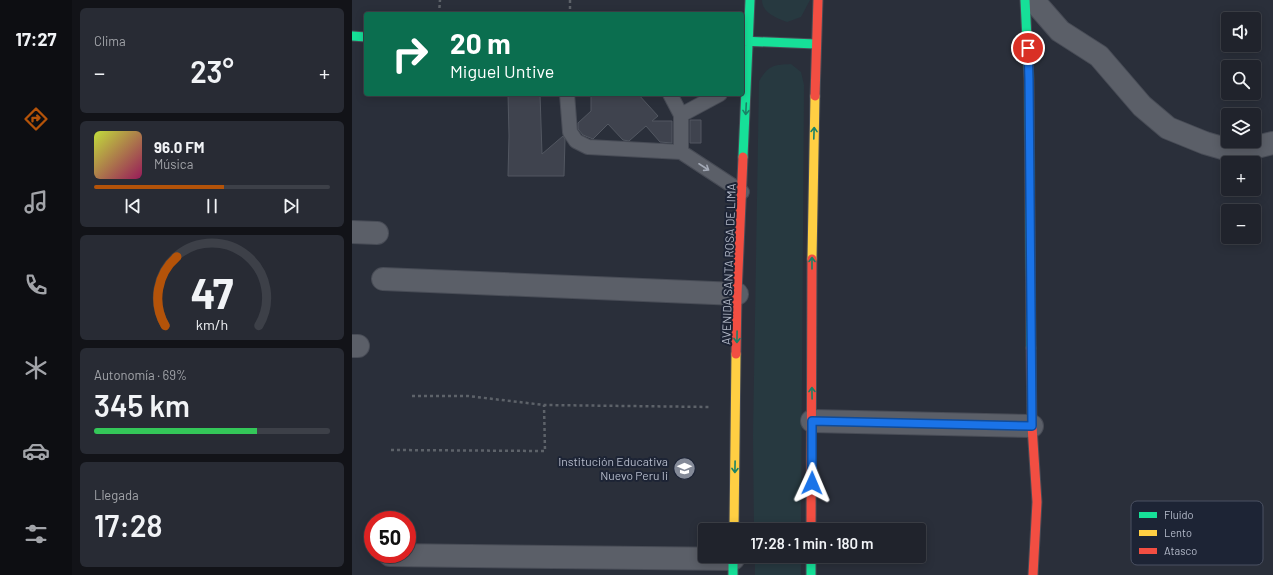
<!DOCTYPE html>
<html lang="es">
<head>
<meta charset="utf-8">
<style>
	:root { --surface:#20232c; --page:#282b34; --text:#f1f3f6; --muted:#a2a4a9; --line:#3d4048; --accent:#b45309 }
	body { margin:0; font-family:Barlow,sans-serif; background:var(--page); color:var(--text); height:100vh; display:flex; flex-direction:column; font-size:15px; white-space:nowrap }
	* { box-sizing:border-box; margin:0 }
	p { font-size:13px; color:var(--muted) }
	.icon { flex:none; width:22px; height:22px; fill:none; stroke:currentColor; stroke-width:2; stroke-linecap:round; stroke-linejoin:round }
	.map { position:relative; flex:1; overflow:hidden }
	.side { display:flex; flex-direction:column; gap:8px; padding:8px; background:#121318; width:280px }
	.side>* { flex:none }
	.hud { position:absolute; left:12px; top:12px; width:380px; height:84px; border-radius:4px; box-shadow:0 2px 10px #0003,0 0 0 1px var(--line); background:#0b6e4f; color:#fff; overflow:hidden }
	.buttons { position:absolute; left:869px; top:12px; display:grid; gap:8px }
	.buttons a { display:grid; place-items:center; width:40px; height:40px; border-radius:4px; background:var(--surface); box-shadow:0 2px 10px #0003,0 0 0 1px var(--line); font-size:20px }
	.speed { position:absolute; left:12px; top:511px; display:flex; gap:8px; font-size:20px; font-weight:700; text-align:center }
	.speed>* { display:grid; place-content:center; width:52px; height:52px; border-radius:50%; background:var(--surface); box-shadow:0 2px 10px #0003,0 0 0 1px var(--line); line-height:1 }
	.speed .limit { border:6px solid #d22; background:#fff; color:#111 }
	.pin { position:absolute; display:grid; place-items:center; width:34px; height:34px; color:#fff; margin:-17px; border:2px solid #fff; border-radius:50%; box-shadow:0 1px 4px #0007 }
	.me { position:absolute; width:44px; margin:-22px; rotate:1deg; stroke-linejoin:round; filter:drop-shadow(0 0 3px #0008) }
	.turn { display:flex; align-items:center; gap:14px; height:84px; padding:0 20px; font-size:18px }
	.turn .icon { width:52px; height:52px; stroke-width:2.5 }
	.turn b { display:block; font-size:28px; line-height:34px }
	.big { font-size:30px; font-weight:600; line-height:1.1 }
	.side .card { flex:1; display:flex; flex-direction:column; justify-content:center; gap:6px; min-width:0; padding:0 14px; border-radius:6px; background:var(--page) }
	.side .dial { align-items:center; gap:0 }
	.dial svg { height:104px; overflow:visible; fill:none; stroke:var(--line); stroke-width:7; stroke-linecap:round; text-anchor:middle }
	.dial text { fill:var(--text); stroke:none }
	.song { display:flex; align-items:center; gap:12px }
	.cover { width:48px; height:48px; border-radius:6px; background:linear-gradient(135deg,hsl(70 70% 55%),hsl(330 70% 35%)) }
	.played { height:4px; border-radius:2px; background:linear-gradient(90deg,var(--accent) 55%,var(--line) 55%) }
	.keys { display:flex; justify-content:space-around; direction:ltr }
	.heat { display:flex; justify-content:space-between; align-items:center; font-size:22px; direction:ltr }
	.charge { height:6px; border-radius:3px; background:linear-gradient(90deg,#34c759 69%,var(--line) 0) }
	.trip { position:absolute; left:346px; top:523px; width:228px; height:40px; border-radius:4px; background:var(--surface); box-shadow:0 2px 10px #0003,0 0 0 1px var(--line); font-weight:600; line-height:40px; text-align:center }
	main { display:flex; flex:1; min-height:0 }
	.dock { display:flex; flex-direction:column; width:72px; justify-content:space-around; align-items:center; background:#0d0e12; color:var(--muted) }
	.dock .icon { width:28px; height:28px }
	.dock .current { color:var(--accent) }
	.dock b { font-size:18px; color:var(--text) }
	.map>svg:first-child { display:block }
	.green { fill:#273940 }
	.building { fill:#3f434e; stroke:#525761 }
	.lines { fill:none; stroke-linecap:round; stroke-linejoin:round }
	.lane-casing { stroke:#484c56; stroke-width:16 }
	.street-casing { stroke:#484c56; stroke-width:24 }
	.fast-casing { stroke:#484c56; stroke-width:11 }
	.slow-casing { stroke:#484c56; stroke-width:11 }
	.jam-casing { stroke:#484c56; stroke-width:11 }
	.path { stroke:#5d6269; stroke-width:2.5; stroke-dasharray:3 3; stroke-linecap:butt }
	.lane { stroke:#5b5f68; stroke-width:14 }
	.street { stroke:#5b5f68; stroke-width:22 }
	.fast { stroke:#16e098; stroke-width:9 }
	.slow { stroke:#ffcf43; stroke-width:9 }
	.jam { stroke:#f24e42; stroke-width:9 }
	.oneway { stroke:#1a8266 }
	.oneway2 { stroke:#a3a9b6 }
	.route-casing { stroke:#114b97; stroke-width:10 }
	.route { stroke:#1a73e8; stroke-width:7 }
	.labels { text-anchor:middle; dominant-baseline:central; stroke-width:4; stroke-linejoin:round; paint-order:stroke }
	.street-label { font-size:12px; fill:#b5bbca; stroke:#1d2435 }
	.poi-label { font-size:12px; fill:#b5bbca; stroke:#1d2435; text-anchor:end }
	.key { fill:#1d2435; stroke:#4b5162; stroke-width:1 }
	.key-label { font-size:11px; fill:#b5bbca }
</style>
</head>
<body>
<main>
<nav class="dock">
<b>17:27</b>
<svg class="icon current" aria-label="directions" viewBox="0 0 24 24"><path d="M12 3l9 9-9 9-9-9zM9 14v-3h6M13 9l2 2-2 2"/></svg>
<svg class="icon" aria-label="music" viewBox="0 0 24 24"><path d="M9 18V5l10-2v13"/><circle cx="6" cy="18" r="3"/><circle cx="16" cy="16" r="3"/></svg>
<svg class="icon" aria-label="phone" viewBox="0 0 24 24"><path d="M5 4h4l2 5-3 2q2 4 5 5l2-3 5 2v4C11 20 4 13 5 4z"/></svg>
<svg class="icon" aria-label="climate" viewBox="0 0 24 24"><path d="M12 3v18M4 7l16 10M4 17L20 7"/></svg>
<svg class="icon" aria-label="car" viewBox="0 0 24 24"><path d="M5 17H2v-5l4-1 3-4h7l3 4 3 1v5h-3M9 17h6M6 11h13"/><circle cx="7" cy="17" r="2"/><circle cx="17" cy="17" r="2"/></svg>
<svg class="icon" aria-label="filters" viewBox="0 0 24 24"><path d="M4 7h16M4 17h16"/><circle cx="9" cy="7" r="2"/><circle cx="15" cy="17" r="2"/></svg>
</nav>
<section class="side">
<div class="card"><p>Clima</p>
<div class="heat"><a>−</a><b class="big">23°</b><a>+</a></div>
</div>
<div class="card">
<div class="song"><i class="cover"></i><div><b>96.0 FM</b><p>Música</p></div></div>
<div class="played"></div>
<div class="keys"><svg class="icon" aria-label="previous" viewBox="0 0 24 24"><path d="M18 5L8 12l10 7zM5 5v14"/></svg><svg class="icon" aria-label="pause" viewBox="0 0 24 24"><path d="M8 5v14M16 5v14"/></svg><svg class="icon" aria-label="next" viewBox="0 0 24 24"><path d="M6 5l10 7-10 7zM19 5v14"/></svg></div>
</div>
<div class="card dial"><svg viewBox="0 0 100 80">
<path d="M14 69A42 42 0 1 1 86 69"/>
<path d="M14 69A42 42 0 0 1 23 16" stroke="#b45309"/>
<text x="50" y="56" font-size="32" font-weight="700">47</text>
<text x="50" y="72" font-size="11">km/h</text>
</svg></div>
<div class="card"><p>Autonomía · 69%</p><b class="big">345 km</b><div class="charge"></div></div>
<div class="card"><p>Llegada</p><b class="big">17:28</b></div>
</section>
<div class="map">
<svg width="921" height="575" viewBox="0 0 921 575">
	<rect width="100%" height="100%" fill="#2a2f3a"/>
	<!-- green -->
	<path class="green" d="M410,0H458L449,17L435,22C425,18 410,13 410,0Z
		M439,64L449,72L452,85L449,530H402L401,436L407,81C417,65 421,65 439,64Z
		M403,556H449V575H403Z"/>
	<!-- building -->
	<path class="building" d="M156,94H188L190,154L211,136L213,139L212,176H156L157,136Z
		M239,94H286L306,116L300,121H320V143L308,142L294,126L277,141L271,140L256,124L241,139L231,135L226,129V123L239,111Z
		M338,120H349V143H338Z"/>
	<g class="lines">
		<defs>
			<path id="lane" d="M215,94L218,132L224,141L236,147L329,152
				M318,94L329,115
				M368,94L329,115V152L390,192"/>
			<path id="street" d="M681,0L708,31L747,56L790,106L816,128L853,143L884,152L921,143
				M0,232L25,233
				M31,279L385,294
				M0,346H6
				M460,421L680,426
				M38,555L381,559"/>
			<path id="fast" d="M673,0L677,80L679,348
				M0,36L14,37
				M390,41L464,44
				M391,157L398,0
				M381,556V575
				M459,556V575"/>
			<path id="slow" d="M460,259L463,96
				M382,530L384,354"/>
			<path id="jam" d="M463,96L466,0
				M679,348L680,426L685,502L681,575
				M384,354L385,294L391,157
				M459,530L460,259"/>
		</defs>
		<!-- lane casing -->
		<use href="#lane" class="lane-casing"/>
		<!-- street casing -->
		<use href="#street" class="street-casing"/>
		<!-- fast casing -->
		<use href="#fast" class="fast-casing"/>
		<!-- slow casing -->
		<use href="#slow" class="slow-casing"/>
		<!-- jam casing -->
		<use href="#jam" class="jam-casing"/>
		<!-- path -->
		<path class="path" d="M218,0V14
			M87,14L88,0
			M60,396H116L192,405L359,407
			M39,450L193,451L192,405"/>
		<!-- lane -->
		<use href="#lane" class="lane"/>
		<!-- street -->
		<use href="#street" class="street"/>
		<!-- fast -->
		<use href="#fast" class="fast"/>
		<!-- slow -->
		<use href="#slow" class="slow"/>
		<!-- jam -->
		<use href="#jam" class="jam"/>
	</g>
	<!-- one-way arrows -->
	<defs><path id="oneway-shaft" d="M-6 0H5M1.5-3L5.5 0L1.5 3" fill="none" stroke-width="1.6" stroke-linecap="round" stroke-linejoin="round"/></defs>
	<g class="oneway">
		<use href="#oneway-shaft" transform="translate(394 109) rotate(93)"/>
		<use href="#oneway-shaft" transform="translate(462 133) rotate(-88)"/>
		<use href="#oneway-shaft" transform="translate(460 263) rotate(-90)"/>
		<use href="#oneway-shaft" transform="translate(385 337) rotate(91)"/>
		<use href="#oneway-shaft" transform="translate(460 393) rotate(-91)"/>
		<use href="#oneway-shaft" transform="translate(383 467) rotate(91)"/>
	</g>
	<use class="oneway2" href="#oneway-shaft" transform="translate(352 167) rotate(33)"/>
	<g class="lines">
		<defs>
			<path id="route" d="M460,483V421L680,426L677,80L676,48"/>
		</defs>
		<!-- route casing -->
		<use href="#route" class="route-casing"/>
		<!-- route -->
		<use href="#route" class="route"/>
	</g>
	<!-- icons -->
	<defs>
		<symbol id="school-disc" viewBox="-11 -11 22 22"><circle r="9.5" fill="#848a98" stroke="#1d2435"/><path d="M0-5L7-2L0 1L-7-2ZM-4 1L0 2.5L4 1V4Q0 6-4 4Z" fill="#fff"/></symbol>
	</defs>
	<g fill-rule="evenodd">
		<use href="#school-disc" x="320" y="456" width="25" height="25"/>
	</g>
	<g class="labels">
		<!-- street labels -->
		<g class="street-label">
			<text transform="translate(376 264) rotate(-88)">AVENIDA SANTA ROSA DE LIMA</text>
		</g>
		<!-- poi labels -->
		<g class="poi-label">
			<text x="316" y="461">Institución Educativa<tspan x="316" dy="14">Nuevo Peru Ii</tspan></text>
		</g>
	</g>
	<!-- legend -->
	<rect x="779" y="501" width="132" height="64" rx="6" class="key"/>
	<rect x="787" y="512" width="18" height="6" fill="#16e098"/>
	<rect x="787" y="530" width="18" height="6" fill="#ffcf43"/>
	<rect x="787" y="548" width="18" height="6" fill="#f24e42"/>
	<g class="key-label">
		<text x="812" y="519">Fluido</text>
		<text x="812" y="537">Lento</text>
		<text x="812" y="555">Atasco</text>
	</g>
</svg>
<div class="buttons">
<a><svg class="icon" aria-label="sound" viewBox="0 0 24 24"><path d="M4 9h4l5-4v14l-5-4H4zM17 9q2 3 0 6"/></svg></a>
<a><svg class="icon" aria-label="search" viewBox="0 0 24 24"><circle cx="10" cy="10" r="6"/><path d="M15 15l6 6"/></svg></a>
<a><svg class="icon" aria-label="layers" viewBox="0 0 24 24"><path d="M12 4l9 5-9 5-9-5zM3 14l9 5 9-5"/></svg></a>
<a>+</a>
<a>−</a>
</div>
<div class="speed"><div class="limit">50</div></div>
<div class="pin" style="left:676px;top:48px;background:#d93025"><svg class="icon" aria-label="arrive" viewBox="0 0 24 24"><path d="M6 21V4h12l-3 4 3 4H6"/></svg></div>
<svg class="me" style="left:460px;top:483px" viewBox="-20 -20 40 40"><path d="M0-17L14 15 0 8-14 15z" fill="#1a73e8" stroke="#fff" stroke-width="4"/></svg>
<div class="trip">17:28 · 1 min · 180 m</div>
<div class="hud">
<div class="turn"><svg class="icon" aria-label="right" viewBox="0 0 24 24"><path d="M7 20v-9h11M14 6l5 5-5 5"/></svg><div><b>20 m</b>Miguel Untive</div></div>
</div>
</div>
</main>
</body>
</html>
